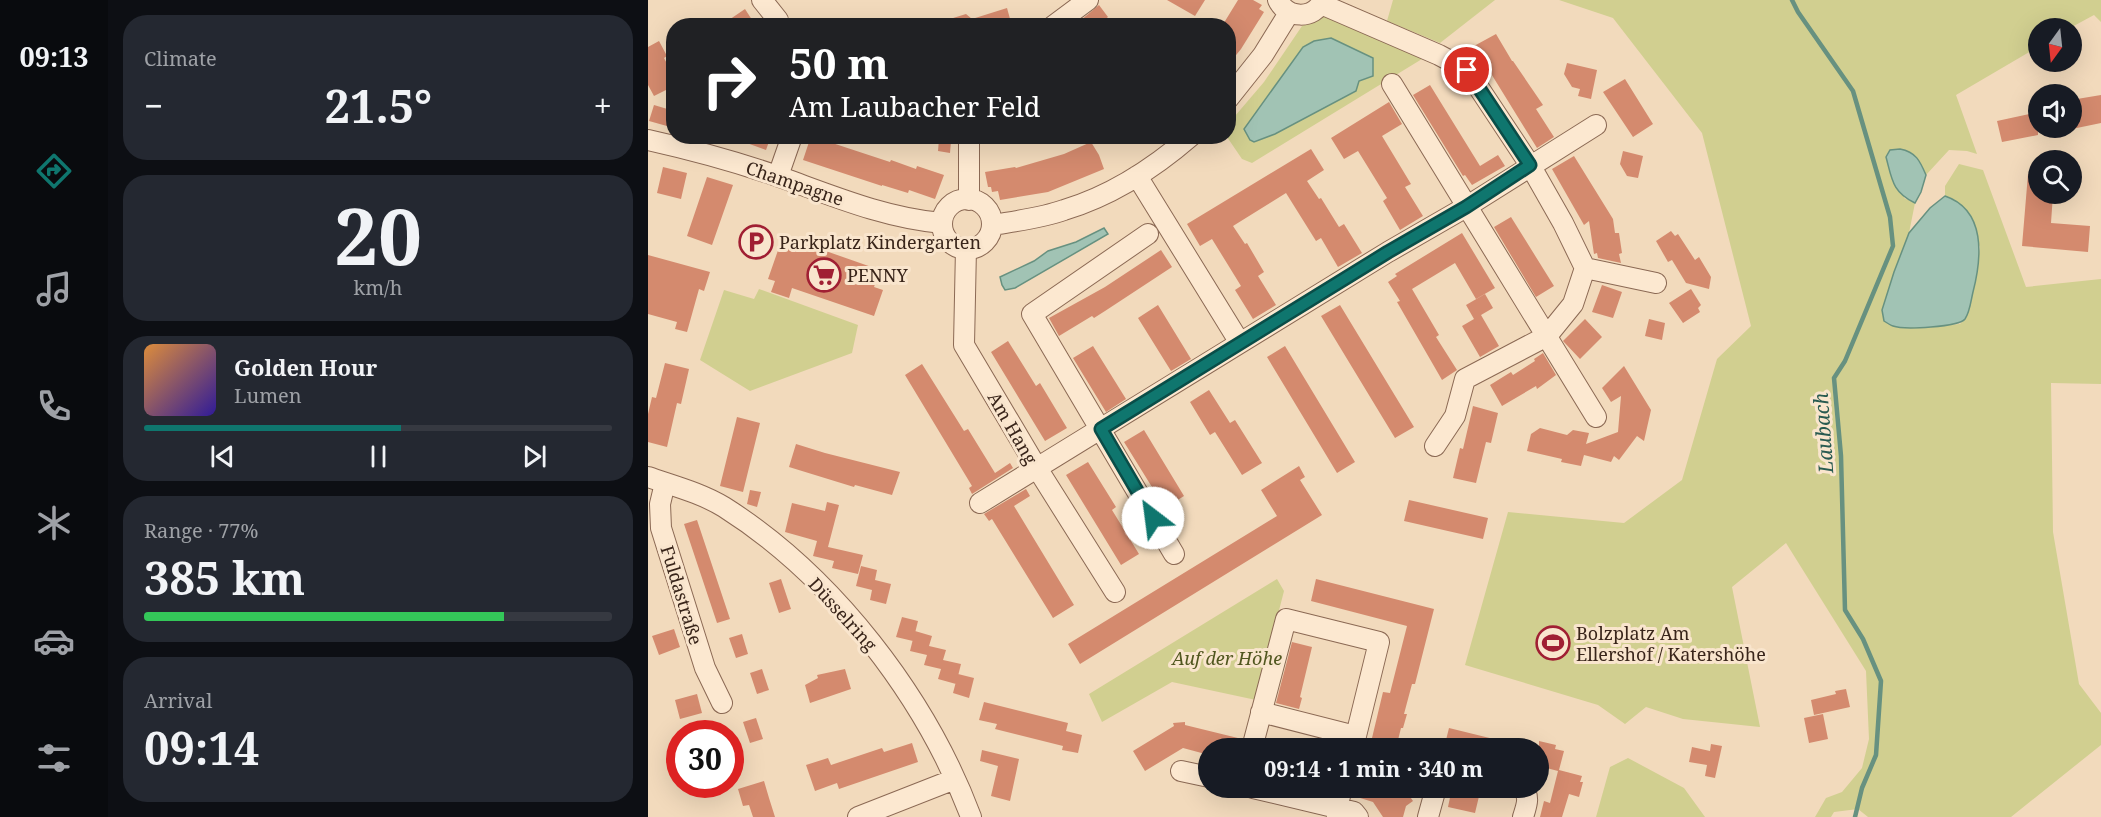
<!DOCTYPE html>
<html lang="en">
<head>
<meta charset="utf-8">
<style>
	:root { --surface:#171b24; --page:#242831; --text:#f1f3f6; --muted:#9ea1a6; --line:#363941; --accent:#0f766e }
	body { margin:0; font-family:"Noto Serif",serif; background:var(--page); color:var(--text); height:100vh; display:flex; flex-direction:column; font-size:22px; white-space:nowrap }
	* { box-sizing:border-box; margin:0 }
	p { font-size:20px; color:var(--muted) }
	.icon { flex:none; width:33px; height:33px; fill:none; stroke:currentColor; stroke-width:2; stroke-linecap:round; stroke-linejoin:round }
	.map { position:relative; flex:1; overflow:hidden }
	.details { display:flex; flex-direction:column; gap:15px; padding:15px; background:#0d0f14; width:540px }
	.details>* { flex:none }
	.guide { position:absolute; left:18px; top:18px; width:570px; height:126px; border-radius:24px; box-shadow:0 6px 24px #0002; background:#202124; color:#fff; overflow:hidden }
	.needle { width:39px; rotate:195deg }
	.tools { position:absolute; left:1380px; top:18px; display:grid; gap:12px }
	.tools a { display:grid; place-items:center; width:54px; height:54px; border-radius:50%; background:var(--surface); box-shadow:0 6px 24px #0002; font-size:30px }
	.speed { position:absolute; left:18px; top:720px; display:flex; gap:12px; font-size:30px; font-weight:700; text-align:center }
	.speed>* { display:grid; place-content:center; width:78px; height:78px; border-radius:50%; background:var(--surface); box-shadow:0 6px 24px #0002; line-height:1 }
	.speed .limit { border:9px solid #d22; background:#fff; color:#111 }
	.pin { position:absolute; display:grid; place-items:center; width:51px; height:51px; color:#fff; margin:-26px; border:3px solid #fff; border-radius:50%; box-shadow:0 2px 6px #0007 }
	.me { position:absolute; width:66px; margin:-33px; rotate:330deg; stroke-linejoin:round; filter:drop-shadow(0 0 4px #0008) }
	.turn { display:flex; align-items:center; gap:21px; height:126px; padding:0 24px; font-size:27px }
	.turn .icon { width:78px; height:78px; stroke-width:2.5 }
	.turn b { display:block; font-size:42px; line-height:51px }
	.big { font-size:45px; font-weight:700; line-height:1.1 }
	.details .widget { flex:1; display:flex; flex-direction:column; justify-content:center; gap:9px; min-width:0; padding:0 21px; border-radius:24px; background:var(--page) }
	.details .dial { align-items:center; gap:0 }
	.dial b { font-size:78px; line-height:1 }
	.song { display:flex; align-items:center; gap:18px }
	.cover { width:72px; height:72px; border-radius:9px; background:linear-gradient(135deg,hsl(30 70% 55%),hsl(250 70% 35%)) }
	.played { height:6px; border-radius:3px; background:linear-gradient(90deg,var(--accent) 55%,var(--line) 55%) }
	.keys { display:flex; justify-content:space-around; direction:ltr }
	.heat { display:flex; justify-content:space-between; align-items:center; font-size:33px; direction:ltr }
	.charge { height:9px; border-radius:4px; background:linear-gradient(90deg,#34c759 77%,var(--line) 0) }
	.trip { position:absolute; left:550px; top:738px; width:351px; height:60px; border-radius:30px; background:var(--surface); box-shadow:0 6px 24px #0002; font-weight:700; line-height:60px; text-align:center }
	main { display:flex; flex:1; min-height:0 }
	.dock { display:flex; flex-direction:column; width:108px; justify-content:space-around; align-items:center; background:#090b0e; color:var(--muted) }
	.dock .icon { width:42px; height:42px }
	.dock .current { color:var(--accent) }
	.dock b { font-size:27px; color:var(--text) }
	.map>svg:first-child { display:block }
	.green { fill:#d1cf90 }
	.water { fill:#a1c3b4; stroke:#679180; stroke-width:1.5 }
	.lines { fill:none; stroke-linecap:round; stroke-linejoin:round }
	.stream { stroke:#679180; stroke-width:4.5 }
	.building { fill:#d48a6e }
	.minor-casing { stroke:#8b6954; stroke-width:22 }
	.minor { stroke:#fce8d0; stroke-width:20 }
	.route-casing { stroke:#0a4d48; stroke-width:15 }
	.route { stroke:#0f766e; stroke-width:10 }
	.labels { text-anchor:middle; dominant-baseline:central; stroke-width:6; stroke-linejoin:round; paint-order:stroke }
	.street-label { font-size:18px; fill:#39251a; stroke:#f9e5cd }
	.poi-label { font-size:18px; fill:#39251a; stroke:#f9e5cd; text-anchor:start }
	.park-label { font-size:18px; font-style:italic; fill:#51571f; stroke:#f9e5cd }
	.water-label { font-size:20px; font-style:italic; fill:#285a50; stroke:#f9e5cd }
</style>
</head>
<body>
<main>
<nav class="dock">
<b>09:13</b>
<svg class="icon current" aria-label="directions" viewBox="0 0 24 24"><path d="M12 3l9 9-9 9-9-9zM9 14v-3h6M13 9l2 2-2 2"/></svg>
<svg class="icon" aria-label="music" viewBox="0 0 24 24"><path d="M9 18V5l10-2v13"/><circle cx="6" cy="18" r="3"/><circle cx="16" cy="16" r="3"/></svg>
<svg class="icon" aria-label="phone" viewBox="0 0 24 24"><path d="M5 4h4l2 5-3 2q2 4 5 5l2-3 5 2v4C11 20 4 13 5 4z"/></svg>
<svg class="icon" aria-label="climate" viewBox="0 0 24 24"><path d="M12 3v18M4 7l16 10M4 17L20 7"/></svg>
<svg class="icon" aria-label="car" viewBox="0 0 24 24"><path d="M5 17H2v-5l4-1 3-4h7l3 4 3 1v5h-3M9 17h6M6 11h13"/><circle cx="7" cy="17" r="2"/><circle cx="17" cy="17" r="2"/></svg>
<svg class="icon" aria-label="filters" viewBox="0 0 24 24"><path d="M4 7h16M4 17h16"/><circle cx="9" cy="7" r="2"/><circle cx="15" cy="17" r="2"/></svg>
</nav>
<section class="details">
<div class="widget"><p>Climate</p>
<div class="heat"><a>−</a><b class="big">21.5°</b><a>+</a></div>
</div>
<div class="widget dial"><b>20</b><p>km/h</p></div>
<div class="widget">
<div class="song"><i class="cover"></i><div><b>Golden Hour</b><p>Lumen</p></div></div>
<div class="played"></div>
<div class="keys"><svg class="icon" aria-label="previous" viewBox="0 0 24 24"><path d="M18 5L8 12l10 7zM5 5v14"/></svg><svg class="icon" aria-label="pause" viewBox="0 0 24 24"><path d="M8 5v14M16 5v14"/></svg><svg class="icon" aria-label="next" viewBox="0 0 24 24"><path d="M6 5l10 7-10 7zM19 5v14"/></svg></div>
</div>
<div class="widget"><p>Range · 77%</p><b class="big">385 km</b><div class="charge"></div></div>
<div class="widget"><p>Arrival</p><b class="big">09:14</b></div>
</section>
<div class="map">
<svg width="1453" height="817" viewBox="0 0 1453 817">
	<rect width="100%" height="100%" fill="#f2dabc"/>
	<!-- green -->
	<path class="green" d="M745,0H847L792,43L739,21Z
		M911,0H1453V22L1446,15L1422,28H1390V47L1308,95L1329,154L1319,151L1301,150L1278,175L1270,159L1256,198L1267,203L1261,233L1246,272L1275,327L1312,324L1318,317L1327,282L1332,247L1307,200L1297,196V186L1311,164L1335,170L1378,287L1453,279V384L1403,383L1405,532L1431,684L1453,713V745L1363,817H1220L1210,809L1186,812L1183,817H1167L1178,798L1194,792L1214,768L1221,739L1218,671L1138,543L1084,587L1112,727L1035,719L998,707L977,724L950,705L817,665L860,512L976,523L1034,480L1069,359L1103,326L1054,133L965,18Z
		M677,16L769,55L774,59L604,163L594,159L579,137L581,123L616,82L654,26Z
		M111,289L210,325L204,353L102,391L52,360L76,290L106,299Z
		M629,579L636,591L608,700L524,682L454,722L441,694Z
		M980,758L1036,788L1057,817H948L962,767Z"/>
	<!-- water -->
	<path class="water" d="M683,38L725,58V76L711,81L708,91L627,134L606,142L602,140L596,129L655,47L666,41Z
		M1252,149C1268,152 1272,161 1278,175L1273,192L1267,203C1244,192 1244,179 1238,157L1242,150Z
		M1297,196C1338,210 1334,257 1325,292C1323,300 1322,312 1317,319C1311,327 1256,330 1245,326C1242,325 1239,323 1236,321L1234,310L1246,272L1261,233L1282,208Z
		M456,228L460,234L367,288L357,290L354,285L352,277L386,261L400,251L428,242Z"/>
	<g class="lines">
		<!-- stream -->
		<path class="stream" d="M1144,0L1150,12L1205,91L1242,217L1245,246L1197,361L1186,378L1193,456L1197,610L1215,639L1233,681L1228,755L1214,788L1207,817"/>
	</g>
	<!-- building -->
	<path class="building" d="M519,0H557L547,16Z
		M590,0H605L614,5L611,9L616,12L593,49L580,65V26H574Z
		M451,5L460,17L449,26H426Z
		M359,8L364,26H290L289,23L318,14L324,19Z
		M97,9L108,26H72Z
		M848,34L864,61H865L895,105L888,109L906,137L889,148L826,46Z
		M11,41L19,56L16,58L26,77V86L6,96L0,85V47Z
		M919,63L949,70L943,99L930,96L932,89L924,87L916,74Z
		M977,79L1005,124L985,137L955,92Z
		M782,85L832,166L850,155L857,166L824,185L817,175L815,176L765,95Z
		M1453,95V123L1424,129V106L1430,105L1429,99Z
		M741,102L754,124L734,136L763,184L757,187L775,216L752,230L735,201L739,198L710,151L696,159L683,138Z
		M6,105L26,111V128L1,121Z
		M1390,112V135L1354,142L1349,121Z
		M86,136H123L118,150L85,138Z
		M163,136L242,162L243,160L268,169L269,166L296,175L287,199L261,190L260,193L234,185V186L155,160Z
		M291,139L303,141L302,153L290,151Z
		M443,142L451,155L456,169L400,192L352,200L350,191L344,192L343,187H340L337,172L367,167L368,168L416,154Z
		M663,149L676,170L659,181L671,199L673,198L691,227L696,224L714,253L690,267L673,238L668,241L638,193L585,226L597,244L599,243L616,272L610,276L628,305L605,319L587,290L593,286L564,239L552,246L539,224Z
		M975,151L995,156L990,178L979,176L972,164Z
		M926,156L965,219L967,233H971L974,253L971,254L973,263L950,258L949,253L946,254L941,221L936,225L904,169Z
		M15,167L39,173L33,199L9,193Z
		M1380,174L1390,175V194H1405L1403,223L1442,226L1440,252L1374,246Z
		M59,177L85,185L64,245L39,236Z
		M863,217L906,286L888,297L846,227Z
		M1023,231L1027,236L1030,234L1047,260L1051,257L1063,277L1061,289L1038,283L1024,260L1020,262L1008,241Z
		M814,233L847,288L828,299L807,263L764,289L791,335L788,337L809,370L794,380L749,302L752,301L740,282L749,276L747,274Z
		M135,236L232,270L226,287L235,290L226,316L144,288L141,298L123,292L127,281L120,279Z
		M513,250L524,267L457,311L446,318L444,316L411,336L401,318L457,287Z
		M0,255L62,272L56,291L51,289L39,332L27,329L29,322L0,314Z
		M954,285L974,292L965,318L944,312Z
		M1043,289L1053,305L1050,308L1052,312L1035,323L1021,303Z
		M837,294L845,308L833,315L851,346L832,357L814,326L826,319L818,305Z
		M510,305L543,359L523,371L490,318Z
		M692,305L766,427L747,438L673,316Z
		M937,319L954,337L932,359L915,341Z
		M1001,319L1017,323L1014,340L997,336Z
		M360,341L388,386L392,383L419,428L397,441L343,352Z
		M445,346L478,399L458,412L425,358Z
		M637,346L707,462L689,473L619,357Z
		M895,353L908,375L889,389L888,386L854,406L842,385L863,372L865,375L887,361L886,359Z
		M17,363L41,369L33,404L29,403L19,447L0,442V414L4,397L8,398Z
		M274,364L316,431L320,429L347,473L362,463L365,468L324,494L321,488L324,486L257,375Z
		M976,366L1003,410L996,441L989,436L971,460L966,456L963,462L936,455L933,466L913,462L914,459L879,451L883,434L892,428L919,435L925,430L941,433L938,444L970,432L973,396L963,402L954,388Z
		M561,390L582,423L587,420L614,463L594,475L567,432L562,435L542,402Z
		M825,406L850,413L843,443L838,442L828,483L805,478L812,448L815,449Z
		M89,417L112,423L95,492L72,486Z
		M496,430L536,496L517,508L476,442Z
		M148,444L177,453L252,472L244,495L207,485L206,487L141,467Z
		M440,462L468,507L464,510L491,554L473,565L418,475Z
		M651,466L657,477L652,480L674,515L432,664L420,644L629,516L613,490Z
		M378,489L382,496L366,506L426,605L405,618L344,519L341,521L336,514Z
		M102,490L113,492L109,507L99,504Z
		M761,500L840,518L835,539L756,521Z
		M179,502L191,505L180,547L215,555L210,574L184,568L186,561L165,556L169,541L137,532L144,503L177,511Z
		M49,520L82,619L69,623L36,524Z
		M213,566L229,570L227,580L243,584L238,604L222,600L224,590L208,586Z
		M133,579L143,609L131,613L121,583Z
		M668,579L786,609L767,684H764L756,714H759L755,728H753L749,744L724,738L735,692L742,693L759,626L663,601Z
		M254,617L270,621L265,641L248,637Z
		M26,629L32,647L11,655L4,636Z
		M267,631L284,636L281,646L298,650L295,660L313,664L308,684L290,679L293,669L276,665L279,655L262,651Z
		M94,634L100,654L88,658L81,638Z
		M644,642L664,647L652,697L654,698L651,709L628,703Z
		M114,669L121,690L109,694L102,673Z
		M197,669L203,689L162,703L157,685L170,678L169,675Z
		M310,674L326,678L321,698L305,693Z
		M1198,689L1202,707L1166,715L1163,700L1188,694L1187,691Z
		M49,694L54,713L32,719L27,700Z
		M336,702L420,723L418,731L434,735L430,753L414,750L415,746L347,729L349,724L331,720Z
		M1175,714L1180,739L1161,743L1156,718Z
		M108,718L115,739L102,743L95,722Z
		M537,722V725L594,739L592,748H561V755L535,748L497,771L485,751L526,726L525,723Z
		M801,728L866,744L865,748H796Z
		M891,741L908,745L907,749L916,751L911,770L934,776L932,782H935L931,797L921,794L914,817H892L896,801L902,803L910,771L891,766Z
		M264,743L270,762L191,789L189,783L167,791L158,765L180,758L183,765L234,748L236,752Z
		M1063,744L1074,746L1067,778L1057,776L1059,765L1041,762L1044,747L1062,751Z
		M334,750L371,759L362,801L343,796L350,766L332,761Z
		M116,781L121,798L127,817H105L101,805L95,806L90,789Z
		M711,788H756L765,801L758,806L755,817H735L725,802L709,797Z
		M804,788H833L827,813L800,807Z"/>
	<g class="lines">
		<defs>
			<path id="minor" d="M114,0L130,20
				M630,0C639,19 666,20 675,0
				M673,4L791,55L819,70L882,165L915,223L937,268L925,304L899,336L817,379L807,416L787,446
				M405,26L440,0
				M744,84L948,417
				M580,99L615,55L641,13
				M0,140C45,150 89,162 132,177C185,196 237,218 294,223
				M130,176L144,136
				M489,176L592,343
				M294 224a25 25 0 1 1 50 0a25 25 0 1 1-50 0Z
				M321,200V136
				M344,225C368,221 394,218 416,210C463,196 506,168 543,136
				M500,234L384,314L526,554
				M318,248L316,345L389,468L467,592
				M937,268L1008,283
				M0,477C26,486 53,493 76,507C185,576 278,697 323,817
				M17,483L12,504L13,528L57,668L74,703
				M332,503L740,252L818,207L948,125
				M613,712L707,736
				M604,748L638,619L731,642L705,748
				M533,771L561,777
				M605,788L706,812L710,817
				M874,788C883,796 878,807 875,817
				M210,817L307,779
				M689,817V808L694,788
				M780,817L788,788"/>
		</defs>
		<!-- minor casing -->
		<use href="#minor" class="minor-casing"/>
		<!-- minor -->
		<use href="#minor" class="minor"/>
	</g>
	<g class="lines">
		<defs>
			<path id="route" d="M505,518L453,429L740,252L818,207L882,165L819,70"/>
		</defs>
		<!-- route casing -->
		<use href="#route" class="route-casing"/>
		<!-- route -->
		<use href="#route" class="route"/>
	</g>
	<!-- icons -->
	<defs>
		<symbol id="parking-ring" viewBox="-11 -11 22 22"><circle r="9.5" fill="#f9e5cd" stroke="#a01f33" stroke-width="1.5"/><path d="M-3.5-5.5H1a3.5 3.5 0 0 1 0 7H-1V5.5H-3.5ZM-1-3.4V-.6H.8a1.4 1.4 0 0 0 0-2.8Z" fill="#a01f33"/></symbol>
		<symbol id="supermarket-ring" viewBox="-11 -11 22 22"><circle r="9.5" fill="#f9e5cd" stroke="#a01f33" stroke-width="1.5"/><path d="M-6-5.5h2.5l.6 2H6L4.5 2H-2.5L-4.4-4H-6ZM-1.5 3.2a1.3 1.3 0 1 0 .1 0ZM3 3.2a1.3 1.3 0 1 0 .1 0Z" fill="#a01f33"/></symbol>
		<symbol id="stadium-ring" viewBox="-11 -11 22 22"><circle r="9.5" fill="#f9e5cd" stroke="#a01f33" stroke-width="1.5"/><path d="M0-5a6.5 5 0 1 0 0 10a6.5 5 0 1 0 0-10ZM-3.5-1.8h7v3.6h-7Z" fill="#a01f33"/></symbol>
	</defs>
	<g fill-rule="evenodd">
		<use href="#parking-ring" x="89" y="223" width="38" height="38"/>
		<use href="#supermarket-ring" x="157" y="256" width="38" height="38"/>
		<use href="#stadium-ring" x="886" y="624" width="38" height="38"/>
	</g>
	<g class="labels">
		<!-- street labels -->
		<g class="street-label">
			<text transform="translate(147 183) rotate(19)">Champagne</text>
			<text transform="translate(365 428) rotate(60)">Am Hang</text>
			<text transform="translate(34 595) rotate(73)">Fuldastraße</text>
			<text transform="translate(195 614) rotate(48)">Düsselring</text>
		</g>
		<!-- poi labels -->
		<g class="poi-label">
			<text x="131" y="242">Parkplatz Kindergarten</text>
			<text x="199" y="275">PENNY</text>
			<text x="928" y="633">Bolzplatz Am<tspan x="928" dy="21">Ellershof / Katershöhe</tspan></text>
		</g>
		<!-- park labels -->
		<g class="park-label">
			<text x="579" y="658">Auf der Höhe</text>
		</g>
		<!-- water labels -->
		<g class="water-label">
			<text transform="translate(1175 433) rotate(-94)">Laubach</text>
		</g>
	</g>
</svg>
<div class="tools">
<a><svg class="needle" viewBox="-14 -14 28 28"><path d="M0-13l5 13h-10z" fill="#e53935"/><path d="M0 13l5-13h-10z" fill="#9ea1a6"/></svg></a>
<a><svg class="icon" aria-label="sound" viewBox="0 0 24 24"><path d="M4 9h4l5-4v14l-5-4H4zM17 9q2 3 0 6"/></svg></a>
<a><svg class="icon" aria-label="search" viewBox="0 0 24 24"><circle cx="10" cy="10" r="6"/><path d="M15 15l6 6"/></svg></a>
</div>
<div class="speed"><div class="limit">30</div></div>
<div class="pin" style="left:819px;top:70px;background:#d93025"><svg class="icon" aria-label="arrive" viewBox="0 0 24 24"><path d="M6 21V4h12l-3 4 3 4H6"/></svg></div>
<svg class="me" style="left:505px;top:518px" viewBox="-20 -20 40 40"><circle r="19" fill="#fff"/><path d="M0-13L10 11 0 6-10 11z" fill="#0f766e"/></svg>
<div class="trip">09:14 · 1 min · 340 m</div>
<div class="guide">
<div class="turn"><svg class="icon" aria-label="right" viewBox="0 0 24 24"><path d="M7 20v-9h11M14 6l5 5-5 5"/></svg><div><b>50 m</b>Am Laubacher Feld</div></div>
</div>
</div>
</main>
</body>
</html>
